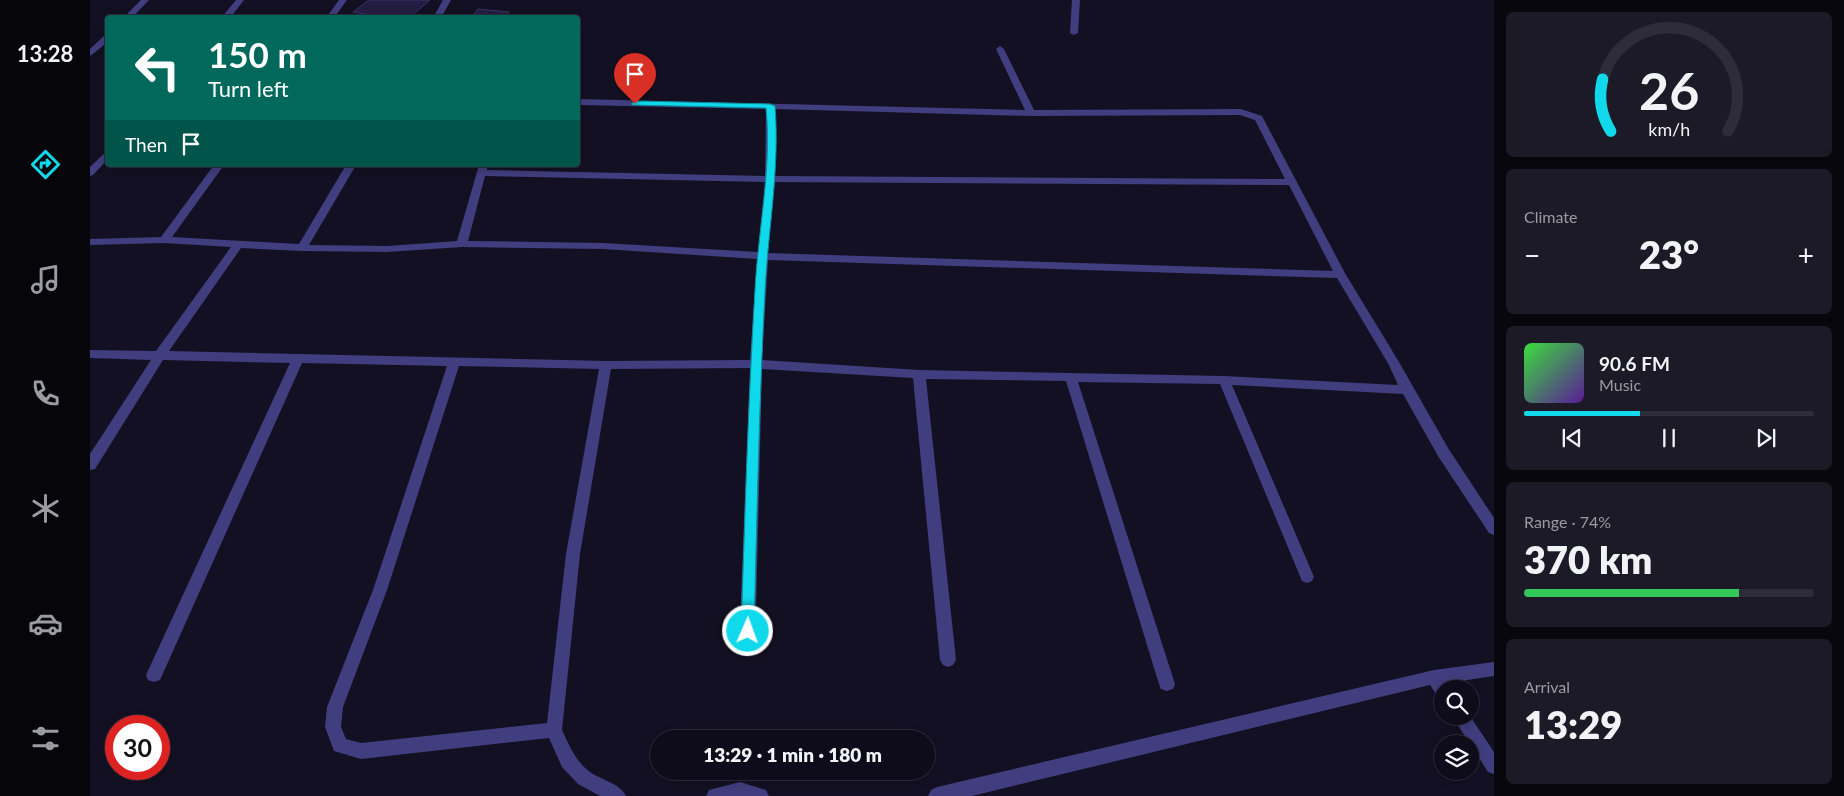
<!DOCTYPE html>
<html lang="en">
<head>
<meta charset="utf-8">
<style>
	:root { --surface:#0e0c1a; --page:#1c1a27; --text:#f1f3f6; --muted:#9b9ba2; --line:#2e2c39; --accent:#11d9ec }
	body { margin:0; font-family:Lato,sans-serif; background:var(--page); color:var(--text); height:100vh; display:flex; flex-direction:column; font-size:19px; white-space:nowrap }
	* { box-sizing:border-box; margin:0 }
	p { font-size:16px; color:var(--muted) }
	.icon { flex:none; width:28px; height:28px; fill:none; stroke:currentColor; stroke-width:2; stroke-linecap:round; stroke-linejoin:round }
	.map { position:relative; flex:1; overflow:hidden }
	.drawer { display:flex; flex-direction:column; gap:12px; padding:12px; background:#08070e; width:350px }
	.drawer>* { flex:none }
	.top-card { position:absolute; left:15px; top:15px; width:475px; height:152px; border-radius:5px; box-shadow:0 2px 12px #0003,0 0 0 1px var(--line); background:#00695c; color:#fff; overflow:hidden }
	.fabs { position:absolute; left:1344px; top:680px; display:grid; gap:10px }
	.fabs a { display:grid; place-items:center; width:45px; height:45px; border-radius:50%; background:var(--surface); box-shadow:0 2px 12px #0003,0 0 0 1px var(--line); font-size:25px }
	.speed { position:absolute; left:15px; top:715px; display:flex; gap:10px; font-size:25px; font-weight:700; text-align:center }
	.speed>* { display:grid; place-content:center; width:65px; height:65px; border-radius:50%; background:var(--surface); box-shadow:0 2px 12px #0003,0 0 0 1px var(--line); line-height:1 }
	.speed .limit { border:8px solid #d22; background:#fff; color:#111 }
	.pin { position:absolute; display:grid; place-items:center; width:42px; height:42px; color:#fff; margin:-51px -21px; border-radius:50% 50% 50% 0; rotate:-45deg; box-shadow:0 0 5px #0007 }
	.pin .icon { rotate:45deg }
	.me { position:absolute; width:55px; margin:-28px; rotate:2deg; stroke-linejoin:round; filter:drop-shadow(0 0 4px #0008) }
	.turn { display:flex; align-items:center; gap:18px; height:105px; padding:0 20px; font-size:22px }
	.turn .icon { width:65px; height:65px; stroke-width:2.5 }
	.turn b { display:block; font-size:35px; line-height:42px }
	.then { display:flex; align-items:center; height:48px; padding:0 20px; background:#0003; gap:10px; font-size:19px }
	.big { font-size:38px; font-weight:800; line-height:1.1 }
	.drawer .widget { flex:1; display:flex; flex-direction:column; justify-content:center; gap:8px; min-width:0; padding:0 18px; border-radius:8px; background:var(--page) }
	.drawer .dial { align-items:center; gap:0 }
	.dial svg { height:130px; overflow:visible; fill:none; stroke:var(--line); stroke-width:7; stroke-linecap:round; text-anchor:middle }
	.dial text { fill:var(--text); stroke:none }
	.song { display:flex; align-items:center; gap:15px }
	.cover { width:60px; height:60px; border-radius:8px; background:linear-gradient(135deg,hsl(120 70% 55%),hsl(270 70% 35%)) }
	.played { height:5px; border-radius:2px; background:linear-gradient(90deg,var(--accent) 40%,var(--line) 40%) }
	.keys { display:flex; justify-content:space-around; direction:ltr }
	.heat { display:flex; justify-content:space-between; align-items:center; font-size:28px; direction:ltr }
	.charge { height:8px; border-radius:4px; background:linear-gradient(90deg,#34c759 74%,var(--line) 0) }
	.trip { position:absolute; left:560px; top:730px; width:285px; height:50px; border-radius:25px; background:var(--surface); box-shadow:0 2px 12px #0003,0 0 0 1px var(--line); font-weight:800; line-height:50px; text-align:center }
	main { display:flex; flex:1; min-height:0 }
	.menu { display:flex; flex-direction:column; width:90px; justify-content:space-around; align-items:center; background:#06050a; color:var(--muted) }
	.menu .icon { width:35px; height:35px }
	.menu .current { color:var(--accent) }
	.menu b { font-size:22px; color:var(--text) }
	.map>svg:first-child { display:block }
	.building { fill:#241d42; stroke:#3c316d }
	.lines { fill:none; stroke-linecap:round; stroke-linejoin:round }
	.minor { fill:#403e7e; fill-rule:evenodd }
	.route { fill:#11d9ec; stroke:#0b8d99 }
</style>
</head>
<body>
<main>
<nav class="menu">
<b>13:28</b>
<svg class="icon current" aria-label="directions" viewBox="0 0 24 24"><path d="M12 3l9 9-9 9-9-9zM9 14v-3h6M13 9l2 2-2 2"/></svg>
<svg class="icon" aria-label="music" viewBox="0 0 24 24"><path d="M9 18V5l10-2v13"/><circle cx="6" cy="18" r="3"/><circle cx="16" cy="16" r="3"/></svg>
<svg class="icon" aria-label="phone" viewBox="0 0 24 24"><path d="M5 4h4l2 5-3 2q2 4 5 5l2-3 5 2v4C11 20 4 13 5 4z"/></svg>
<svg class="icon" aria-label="climate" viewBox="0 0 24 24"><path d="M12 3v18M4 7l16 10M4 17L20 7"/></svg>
<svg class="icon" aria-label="car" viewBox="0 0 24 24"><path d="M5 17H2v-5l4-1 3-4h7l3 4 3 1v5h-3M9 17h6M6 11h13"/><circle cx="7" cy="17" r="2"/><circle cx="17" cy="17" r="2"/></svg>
<svg class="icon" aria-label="filters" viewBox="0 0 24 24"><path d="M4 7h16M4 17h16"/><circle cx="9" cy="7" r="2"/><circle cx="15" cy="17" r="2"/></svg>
</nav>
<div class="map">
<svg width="1404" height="796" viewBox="0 0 1404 796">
	<rect width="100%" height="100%" fill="#131023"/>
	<!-- building -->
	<path class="building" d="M279,0H340L319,18H299L263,12Z
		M388,9L419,12L415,18H381Z"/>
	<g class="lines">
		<!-- minor -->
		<path class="minor" d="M51,0H59L42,18H33Z
			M146,0H154L140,18H131Z
			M249,0H257L244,18H236Z
			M353,0H361L351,18H343Z
			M982,0H990L988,33L984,35L980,33Z
			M15,35H18V42L0,56V49Z
			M910,46L914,49L944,110L1151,109L1172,116L1256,275L1309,362L1358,448L1404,518V535L1399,533L1348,456L1313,394L1142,385L1224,577L1222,581L1217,583L1212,581L1130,384L988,382L1085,684L1083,689L1077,691L1071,689L1069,684L976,381L836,379L866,660L863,665L858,667L853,665L850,660L823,378L672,369L665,650L662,655L657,657L652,655L649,650L660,368L521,369L490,554L472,730C479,745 486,762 500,772C511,780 530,783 536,796H510L488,784L472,767L459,738L271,759L244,751L235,727L237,707L283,590L357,366L212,363L70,680L64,682L58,680L56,675L200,363L73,360L5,469L0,470V454L61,360L0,358V350L66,351L141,247L74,243L0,245V239L71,237L124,165H134L82,237L209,244L256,165H266L219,245L297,246L367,241L389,165H397V170L675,176L676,109L488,105V99L935,110L906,49ZM685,109L941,116L1150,115L1165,120L1195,179L685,176ZM395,176L675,182L668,252L513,243L378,241ZM685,182L1199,185L1243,271L678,253ZM372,247L513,249L667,259L660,360L516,361L79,351L151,248L212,251L297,252ZM678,260L1247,278L1299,365L1308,385L1134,376L829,370L672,360ZM369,366L509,369L476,554L457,723L271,743L256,739L251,727L253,707L297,590Z
			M18,150V159L3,175L0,176V167Z
			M1404,662V676L1357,683L1360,689H1352V696L1346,694L1340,685L882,796H838L841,790L847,787L1344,670Z
			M1362,716H1380L1404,752V774L1398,772Z
			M650,782L676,790L679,796H616L619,790Z"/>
	</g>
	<!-- route -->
	<path class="route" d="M545,101L680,104L685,106C690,168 678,229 675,291C669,404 667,518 664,631L662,635L658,637L653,635L651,631C655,517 658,404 665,290C668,230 682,169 676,108L542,105L541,104Z"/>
</svg>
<div class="fabs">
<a><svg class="icon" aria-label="search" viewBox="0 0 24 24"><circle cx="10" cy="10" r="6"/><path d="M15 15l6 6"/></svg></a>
<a><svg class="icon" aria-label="layers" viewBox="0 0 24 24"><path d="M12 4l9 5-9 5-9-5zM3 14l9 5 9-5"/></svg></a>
</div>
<div class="speed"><div class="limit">30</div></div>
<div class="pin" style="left:545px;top:104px;background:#d93025"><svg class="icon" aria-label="arrive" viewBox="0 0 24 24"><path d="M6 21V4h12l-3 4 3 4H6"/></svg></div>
<svg class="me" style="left:658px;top:631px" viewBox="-20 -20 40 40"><circle r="17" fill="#11d9ec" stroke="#fff" stroke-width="3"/><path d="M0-11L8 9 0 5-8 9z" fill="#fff"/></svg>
<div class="trip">13:29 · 1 min · 180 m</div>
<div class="top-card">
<div class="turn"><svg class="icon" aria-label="left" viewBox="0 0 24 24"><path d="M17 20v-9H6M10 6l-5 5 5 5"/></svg><div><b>150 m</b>Turn left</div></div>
<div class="then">Then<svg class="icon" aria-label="arrive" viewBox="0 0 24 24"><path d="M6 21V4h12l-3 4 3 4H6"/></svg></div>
</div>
</div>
<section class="drawer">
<div class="widget dial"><svg viewBox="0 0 100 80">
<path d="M14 69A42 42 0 1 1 86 69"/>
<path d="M14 69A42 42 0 0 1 9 37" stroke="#11d9ec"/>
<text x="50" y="56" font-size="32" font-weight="700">26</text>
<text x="50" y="72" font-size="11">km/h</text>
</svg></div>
<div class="widget"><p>Climate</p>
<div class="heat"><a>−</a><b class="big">23°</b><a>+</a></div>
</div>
<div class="widget">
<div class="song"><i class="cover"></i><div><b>90.6 FM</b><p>Music</p></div></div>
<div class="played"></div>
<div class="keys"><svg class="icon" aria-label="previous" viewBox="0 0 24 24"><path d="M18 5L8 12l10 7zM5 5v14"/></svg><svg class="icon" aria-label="pause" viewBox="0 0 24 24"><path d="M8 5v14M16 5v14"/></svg><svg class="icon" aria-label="next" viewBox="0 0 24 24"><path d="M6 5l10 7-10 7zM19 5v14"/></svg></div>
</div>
<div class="widget"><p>Range · 74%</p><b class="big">370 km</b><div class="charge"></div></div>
<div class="widget"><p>Arrival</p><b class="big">13:29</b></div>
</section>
</main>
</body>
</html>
